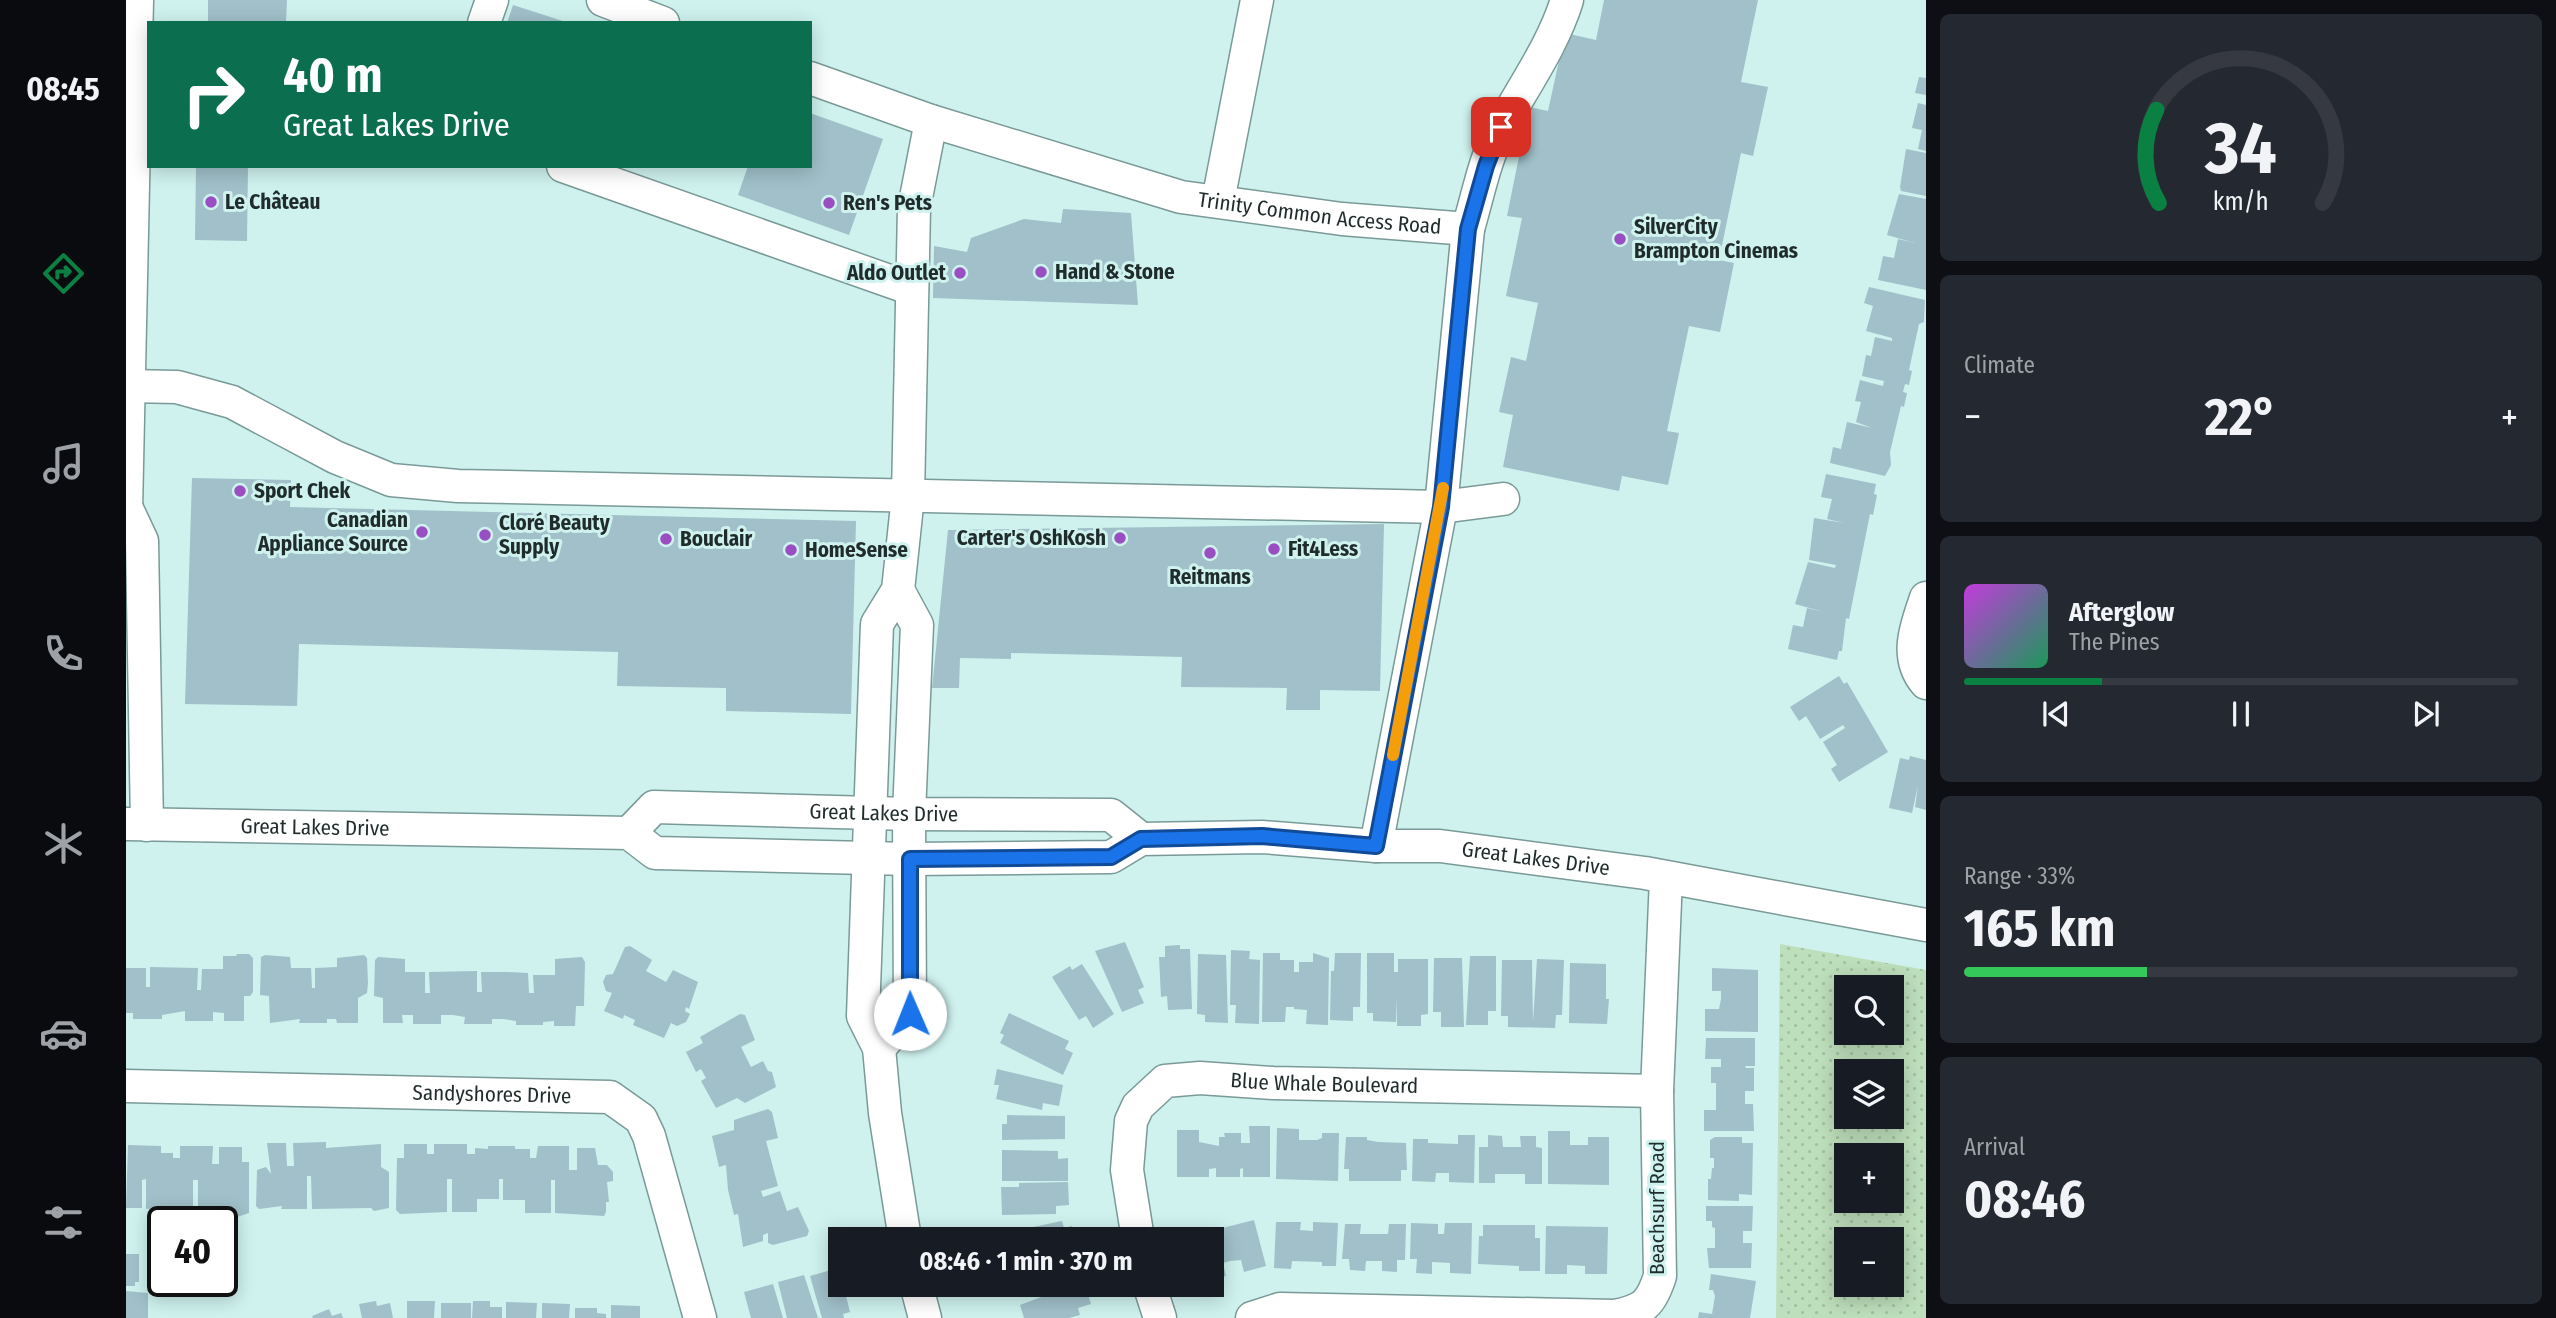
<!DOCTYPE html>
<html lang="en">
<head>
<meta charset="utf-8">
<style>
	:root { --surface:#171b24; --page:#242831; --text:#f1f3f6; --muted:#9ea1a6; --line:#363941; --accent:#0b8043 }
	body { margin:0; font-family:"Fira Sans Condensed",sans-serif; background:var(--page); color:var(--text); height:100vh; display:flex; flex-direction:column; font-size:26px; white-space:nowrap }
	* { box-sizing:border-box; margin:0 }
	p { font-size:23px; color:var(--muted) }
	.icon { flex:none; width:38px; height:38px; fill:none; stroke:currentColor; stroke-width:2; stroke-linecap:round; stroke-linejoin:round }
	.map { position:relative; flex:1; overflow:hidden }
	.side { display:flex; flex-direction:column; gap:14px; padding:14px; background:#0d0f14; width:630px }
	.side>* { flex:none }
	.banner { position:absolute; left:21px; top:21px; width:665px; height:147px; border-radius:0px; box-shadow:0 4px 18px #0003; background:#0b6e4f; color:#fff; overflow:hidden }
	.tools { position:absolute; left:1708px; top:975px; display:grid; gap:14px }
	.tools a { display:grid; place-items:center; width:70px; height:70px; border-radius:0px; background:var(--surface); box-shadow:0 4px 18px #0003; font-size:35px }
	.speed { position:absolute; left:21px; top:1206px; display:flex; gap:14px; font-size:35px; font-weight:700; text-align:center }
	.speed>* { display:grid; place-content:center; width:91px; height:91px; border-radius:50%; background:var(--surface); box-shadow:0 4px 18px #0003; line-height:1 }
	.speed .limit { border:4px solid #111; border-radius:10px; background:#fff; color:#111 }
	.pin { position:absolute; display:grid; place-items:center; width:60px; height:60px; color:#fff; margin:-30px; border-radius:14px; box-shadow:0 4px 10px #0006 }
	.me { position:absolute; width:77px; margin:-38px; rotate:359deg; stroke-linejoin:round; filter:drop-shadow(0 0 5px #0008) }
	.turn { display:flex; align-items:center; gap:24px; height:147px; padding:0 21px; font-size:32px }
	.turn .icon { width:91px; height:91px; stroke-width:2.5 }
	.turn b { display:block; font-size:49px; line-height:60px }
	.big { font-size:52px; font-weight:700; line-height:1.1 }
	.side .tile { flex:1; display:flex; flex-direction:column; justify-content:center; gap:10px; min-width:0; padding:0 24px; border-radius:10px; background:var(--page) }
	.side .dial { align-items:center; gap:0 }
	.dial svg { height:182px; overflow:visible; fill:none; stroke:var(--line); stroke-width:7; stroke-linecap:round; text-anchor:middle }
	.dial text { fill:var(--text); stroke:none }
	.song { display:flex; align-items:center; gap:21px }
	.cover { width:84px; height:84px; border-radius:10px; background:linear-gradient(135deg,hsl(290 70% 55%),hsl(150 70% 35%)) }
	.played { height:7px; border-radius:4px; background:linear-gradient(90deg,var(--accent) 25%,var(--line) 25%) }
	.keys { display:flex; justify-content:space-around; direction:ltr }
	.heat { display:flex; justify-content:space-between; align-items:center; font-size:38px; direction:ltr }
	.charge { height:10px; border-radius:5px; background:linear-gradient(90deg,#34c759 33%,var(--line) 0) }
	.trip { position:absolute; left:702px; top:1227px; width:396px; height:70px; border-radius:0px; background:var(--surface); box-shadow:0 4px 18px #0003; font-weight:700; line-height:70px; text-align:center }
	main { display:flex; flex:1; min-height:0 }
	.tabs { display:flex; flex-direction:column; width:126px; justify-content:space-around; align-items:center; background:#090b0e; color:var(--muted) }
	.tabs .icon { width:49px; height:49px }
	.tabs .selected { color:var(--accent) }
	.tabs b { font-size:32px; color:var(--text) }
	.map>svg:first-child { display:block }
	.grass { fill:url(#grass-dots); fill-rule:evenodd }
	.building { fill:#a1c0c9 }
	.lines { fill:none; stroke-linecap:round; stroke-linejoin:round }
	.minor-casing { stroke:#7a9a97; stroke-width:35 }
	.minor { stroke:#fff; stroke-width:32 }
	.route-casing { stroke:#114b97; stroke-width:18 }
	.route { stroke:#1a73e8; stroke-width:12 }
	.slow { stroke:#f59e0b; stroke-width:12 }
	.poi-dot { fill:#994fc1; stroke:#cff2ef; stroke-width:2.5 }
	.labels { text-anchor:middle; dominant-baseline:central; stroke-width:6; stroke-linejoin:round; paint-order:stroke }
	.poi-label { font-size:21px; font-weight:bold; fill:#1f2c2b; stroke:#cff2ef; text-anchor:start }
	.street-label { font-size:21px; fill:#1f2c2b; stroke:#cff2ef }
</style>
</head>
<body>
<main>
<nav class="tabs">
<b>08:45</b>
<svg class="icon selected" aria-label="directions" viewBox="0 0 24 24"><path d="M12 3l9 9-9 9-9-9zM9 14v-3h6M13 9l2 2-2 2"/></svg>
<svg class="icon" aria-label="music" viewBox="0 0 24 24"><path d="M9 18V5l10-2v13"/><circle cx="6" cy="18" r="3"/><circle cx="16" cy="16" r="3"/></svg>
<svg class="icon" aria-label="phone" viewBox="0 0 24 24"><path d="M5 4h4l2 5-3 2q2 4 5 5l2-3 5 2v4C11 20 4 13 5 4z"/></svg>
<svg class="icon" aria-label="climate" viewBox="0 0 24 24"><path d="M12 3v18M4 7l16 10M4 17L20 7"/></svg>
<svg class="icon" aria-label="car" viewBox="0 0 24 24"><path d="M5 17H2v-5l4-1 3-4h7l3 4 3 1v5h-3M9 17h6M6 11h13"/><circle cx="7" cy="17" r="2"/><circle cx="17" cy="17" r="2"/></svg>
<svg class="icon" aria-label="filters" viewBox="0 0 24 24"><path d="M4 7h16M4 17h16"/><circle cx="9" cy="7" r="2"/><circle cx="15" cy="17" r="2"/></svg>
</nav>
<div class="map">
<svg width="1800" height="1318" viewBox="0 0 1800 1318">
	<defs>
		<pattern id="grass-dots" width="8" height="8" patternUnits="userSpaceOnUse" patternTransform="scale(1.75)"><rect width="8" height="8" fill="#bedfbb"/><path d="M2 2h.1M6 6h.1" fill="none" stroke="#a3c0a1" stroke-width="1.8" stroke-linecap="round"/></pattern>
	</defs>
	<rect width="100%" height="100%" fill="#cff2ef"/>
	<!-- grass -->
	<path class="grass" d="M1654,944L1800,970V1318H1650ZM1720,987H1766V1032H1720ZM1766,1071V1116H1720V1071ZM1720,1155H1766V1200H1720ZM1720,1239H1766V1284H1720Z"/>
	<!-- building -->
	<path class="building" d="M82,0H161L160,23H82Z
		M1478,0H1632L1615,82L1642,87L1627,156L1615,153L1593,260L1608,263L1594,332L1563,326L1541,431L1553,433L1542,485L1496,476L1493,491L1377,467L1387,415L1373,412L1385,357L1400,361L1412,303L1380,296L1396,218L1381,216L1403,107L1422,111L1439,33L1470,40Z
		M387,5L440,22V23H381Z
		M1793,77L1800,78V95L1789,93Z
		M1792,103L1800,105V151L1792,149L1796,130L1786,128Z
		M684,113L757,139L723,235L612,195L622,166H684Z
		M1780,149L1800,153V196L1775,191L1774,187Z
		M70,166H122L121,241L69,240Z
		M1773,194L1800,199V290L1752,280L1757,256L1768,258L1772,239L1789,243L1761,235Z
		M937,209L1005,213L1012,305L807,298L808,246L841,252L845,238L898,219L935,223Z
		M1743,287L1799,300L1798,322L1793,324L1783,370L1786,371L1783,385L1779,384L1777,392L1781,393L1778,407L1775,406L1764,452L1765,465L1759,476L1704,463L1707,447L1715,449L1721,422L1746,428L1730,422L1735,402L1729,401L1734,380L1757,386L1758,381L1736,376L1740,355L1745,356L1749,337L1766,341V338L1740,331L1747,306L1738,303Z
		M1700,474L1750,484L1748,494L1751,495L1747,515L1744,514L1723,619L1720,618L1716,651H1713L1711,660L1662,649L1667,625L1677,627L1681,608L1698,612L1669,604L1682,562L1709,568L1710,565L1683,560L1688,518L1718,523L1701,519L1706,499L1695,497Z
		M66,478L165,480L164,507L730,521L725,714L600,711V688L491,686L492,652L173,644L171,706L59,704Z
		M1258,524L1254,691L1194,690V710H1160L1161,688L1055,687L1056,657L885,653V659L834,658L833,688H806L822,530Z
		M1713,676L1718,684L1721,682L1762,752L1713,782L1705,769L1711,765L1697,742L1719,728L1717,725L1694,739L1680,716L1673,721L1664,707Z
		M1784,756L1800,760V810L1789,807L1792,785L1786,813L1763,808L1774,758L1783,760Z
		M999,942L1018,987L1012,990L1018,1003L996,1012L969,951Z
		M1054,945V949H1064L1066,1009L1042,1010L1041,996L1035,997L1033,957H1039V946Z
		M504,946L526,960L520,971L540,982L547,970L572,982L563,1009L560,1007L559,1011L564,1014L560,1022L551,1026L545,1023L538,1038L507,1025L509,1020L498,1015L497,1019L478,1011L486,993L480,991L477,982L480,975L487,974L499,947Z
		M1105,950L1124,951L1123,959L1134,960L1133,1024L1109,1023L1110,1005H1104Z
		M1137,953H1154V960H1168V972H1173V962H1187V953L1203,958L1202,1025L1180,1024L1181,1010L1168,1009V1007H1160L1159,1022H1136Z
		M1209,953H1235L1234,1007H1227V1021L1204,1020L1205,971H1208Z
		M1241,953H1268V972H1272V959H1302V1014L1295,1015V1026H1271V997L1270,1022L1247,1021V1013H1241Z
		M111,954H123L127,958V992L124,996H118V1021H98V1013L87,1012V1021H59V1011L36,1015V1019H7V1013H0V968H20V987H24V967L72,968L71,990H75L76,969H97V956H110Z
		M1072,954L1100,955L1102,1023L1079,1022V1015L1071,1014Z
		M139,955L164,957L165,968H185L186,988H189V968L211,967V958L238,955L241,958L242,983L241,993L232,998V1023H211L210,1019H201V1023H173L174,1019L144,1023L143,996L134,995L135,957Z
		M1344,956H1370V1011H1362V1025H1340Z
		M252,957L279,959V972H299V993H304L303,972L351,971V992H356L355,972H381L402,973L403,993H408L407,975H429V959L456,957L459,962L458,1006H450L449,1026H428V1021L417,1022V1025H390V1021L377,1019H366V1024H338L339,1017L327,1015H315V1024H287V1015H276L277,1023H257V998L248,996L249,960Z
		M1308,958H1336L1338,1027H1315V1012H1307Z
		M1411,959L1438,960L1436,1015H1430L1429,1028L1382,1027V1016H1375L1376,960H1406L1407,1022Z
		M1444,963L1480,964V999H1483L1481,1024L1443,1023Z
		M956,964L988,1014L967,1028L960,1016L953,1020L926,977L944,966L946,970Z
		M1586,968L1632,970V1032L1579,1031V1009H1593L1595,999V991H1586Z
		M883,1013L943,1041L939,1049L947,1053L937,1075L874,1043L878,1035L874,1033Z
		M614,1014L619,1015L629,1040L615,1047L625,1067L637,1061L642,1071L646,1072L650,1087L619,1103L611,1098L590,1108L575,1081L580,1078L575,1069L570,1072L560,1052L577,1043L574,1037Z
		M1580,1038H1629V1066H1619L1620,1068H1628V1091H1619V1104H1627L1628,1131H1578V1110H1590V1083H1585V1067H1595V1059H1579Z
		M871,1069L937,1085L933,1106L917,1103L916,1110L870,1099L873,1085H868Z
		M642,1109L646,1112L652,1138L640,1141L652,1186L635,1191L637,1197L654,1191L661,1211L672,1207L683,1231L681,1236L647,1245L642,1243V1233L637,1235V1241L617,1247L612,1214L608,1215L602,1190L600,1165L593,1167L586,1136L608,1130V1120Z
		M881,1115L939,1116V1139L876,1140V1124H881Z
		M1123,1126H1144V1177H1117V1168L1114,1169V1177H1090V1168L1083,1169V1177H1051V1130H1073V1142L1093,1146V1137H1099L1098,1133H1115V1143H1124Z
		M1151,1128L1173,1129V1140H1191L1196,1138V1133H1213L1212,1181L1150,1179Z
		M1422,1131H1444V1145H1462V1137H1483V1185L1422,1184Z
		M1332,1135H1349L1348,1183L1323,1182V1173H1310L1309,1182L1286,1181L1287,1139H1302V1143L1332,1144Z
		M1362,1135L1376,1136L1377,1147H1395L1394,1136H1410V1147L1416,1148V1184H1399V1174H1369V1183H1353V1147H1362Z
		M1220,1137H1241V1140L1252,1142L1280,1143L1281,1170H1275V1181H1223V1169H1218Z
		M1589,1137H1616V1143H1627L1626,1195L1613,1194V1201L1582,1200V1179H1585L1586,1168H1588V1158H1584V1140Z
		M200,1142V1148L255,1144V1167L263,1172V1208L248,1211L245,1208L186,1209L185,1176H181V1209H155L156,1206L133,1209L130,1206L131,1170L140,1167L145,1174L141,1143H160L161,1166H168L167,1143Z
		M278,1144H301V1154H308V1144H341V1154H349V1148L362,1149V1146H389V1149H404V1158H410L412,1146H443V1170H451V1148H469L472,1165H481L487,1172V1181L481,1182L483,1202H480V1212L478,1216L429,1213V1180H425V1213H399V1200H377V1179H373V1199H351V1212H326V1179H321V1212L274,1214L270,1210L271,1158H278Z
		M2,1145L35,1146V1153H47V1158H54V1146H87L86,1164H93V1147H116V1162H123V1213L111,1217L109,1213L72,1214V1180H67V1214H42V1208L20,1209V1179L16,1180V1208H0Z
		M876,1150L932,1151V1159L942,1158V1181H876Z
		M942,1182L943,1205L930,1206V1214L876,1215L875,1187H893V1183Z
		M1580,1206H1627L1626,1231H1617V1243H1626L1625,1268H1583L1581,1248H1589V1228L1586,1227V1221H1580Z
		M1128,1220L1140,1266L1118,1272L1115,1260L1104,1261L1097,1263L1100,1276L1085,1280V1239H1070L1069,1235Z
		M936,1221L938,1228L946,1226L949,1239H880L878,1233Z
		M1150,1222H1175L1174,1230L1187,1231V1222L1212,1223L1210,1266H1196V1262L1166,1261L1165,1269L1148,1268Z
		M1285,1223L1312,1224V1234H1318L1319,1223H1346L1345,1274L1324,1273V1263L1306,1262V1274L1290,1273L1291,1259H1284Z
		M1219,1224H1235L1234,1234H1262L1263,1224H1280L1279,1260H1271V1272L1256,1271V1261H1240L1239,1271L1224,1270L1223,1259H1216Z
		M1357,1225H1409V1238H1414V1271H1393V1266L1352,1264L1353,1236H1357Z
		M1420,1226L1482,1227L1481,1274H1459V1266L1441,1265V1274H1419Z
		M0,1254H13V1282H9V1286H0Z
		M712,1268L714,1284H717L724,1312L717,1314L718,1318H696L684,1276Z
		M1585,1274L1630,1281L1624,1318H1572L1573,1312L1586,1314L1589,1296L1587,1290H1583Z
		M678,1275L692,1318H661L652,1282Z
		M647,1284L657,1318H625L618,1292Z
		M891,1284H925L926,1285L893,1293Z
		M950,1284H959L965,1304L952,1308L954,1315L943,1318H898L894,1305Z
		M0,1291L22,1293V1318H0Z
		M250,1301L251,1306L264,1303L267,1318H236L233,1304Z
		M281,1301H309L308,1318H281Z
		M347,1301H364V1307H376V1318H346Z
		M380,1302L411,1303L410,1318H380Z
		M315,1303H345V1318H315Z
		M416,1303L444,1304L443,1318H416Z
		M485,1305L514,1306V1318H485Z
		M449,1308H471V1313L480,1314V1318H449Z
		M203,1309L206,1316L215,1313L217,1318H187L186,1316Z"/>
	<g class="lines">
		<defs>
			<g id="minor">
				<path d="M477,0L537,23"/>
				<path d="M358,23L366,0"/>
				<path d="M684,78L805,121L788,208L782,496L772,590L751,624L737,1016L753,1048L759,1113L779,1239"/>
				<path id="s1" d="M805,121L1055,197L1216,219L1342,229C1352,195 1359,157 1376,126C1399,84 1427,45 1441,0"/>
				<path d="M437,166L786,289"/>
				<path d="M1092,201L1131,0"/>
				<path d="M0,386L51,387L106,402L209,457L265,480L332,486L1315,507L1377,499"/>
				<path d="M1,509L16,541L21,825"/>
				<path d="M0,511L11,0"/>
				<path d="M1800,598C1790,627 1778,657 1800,683"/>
				<path id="s2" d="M0,824L503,833L529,853L784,859L985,857L1015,839L1136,837L1250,846H1314L1519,873L1800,925"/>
				<path id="s3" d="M503,833L528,807L783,814L985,815L1015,839"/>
				<path d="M1250,846L1315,507L1342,229"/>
				<path d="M753,1048L784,1014L783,814L791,625L772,590"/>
				<path id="s4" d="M0,1086L484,1097L515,1119L523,1136L574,1318"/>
				<path id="s5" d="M1012,1239L1001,1170L1005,1121L1012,1106L1039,1081L1074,1078L1147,1083L1531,1091"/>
				<path d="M790,1284L799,1318"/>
				<path d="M1023,1284L1034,1318"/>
				<path d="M1126,1318L1154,1309L1489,1316C1518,1310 1525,1304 1534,1276L1531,1091L1540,878"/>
			</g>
		</defs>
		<!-- minor casing -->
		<use href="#minor" class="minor-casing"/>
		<!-- minor -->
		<use href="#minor" class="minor"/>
	</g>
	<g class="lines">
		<defs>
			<path id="route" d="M784,1014V859L985,857L1015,839L1136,836L1250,846L1315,507L1342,229L1360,166L1375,127"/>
		</defs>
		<!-- route casing -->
		<use href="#route" class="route-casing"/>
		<!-- route -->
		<use href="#route" class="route"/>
		<!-- slow -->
		<path class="slow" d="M1267,755L1317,488"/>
	</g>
	<!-- markers -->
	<g class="poi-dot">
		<circle cx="85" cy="202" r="7"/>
		<circle cx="703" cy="203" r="7"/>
		<circle cx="1494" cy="239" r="7"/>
		<circle cx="915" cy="272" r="7"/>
		<circle cx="834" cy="273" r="7"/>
		<circle cx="114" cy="491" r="7"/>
		<circle cx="296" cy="532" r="7"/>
		<circle cx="359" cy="535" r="7"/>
		<circle cx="994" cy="538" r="7"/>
		<circle cx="540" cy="539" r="7"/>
		<circle cx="1148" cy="549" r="7"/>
		<circle cx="665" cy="550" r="7"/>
		<circle cx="1084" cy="553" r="7"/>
	</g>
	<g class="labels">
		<!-- poi labels -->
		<g class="poi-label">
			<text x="99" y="202">Le Château</text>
			<text x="717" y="203">Ren's Pets</text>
			<text x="1508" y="227">SilverCity<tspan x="1508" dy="24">Brampton Cinemas</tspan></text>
			<text x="929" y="272">Hand &amp; Stone</text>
			<text x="820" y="273" text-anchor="end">Aldo Outlet</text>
			<text x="128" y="491">Sport Chek</text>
			<text x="282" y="520" text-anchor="end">Canadian<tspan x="282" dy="24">Appliance Source</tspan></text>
			<text x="373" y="523">Cloré Beauty<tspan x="373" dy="24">Supply</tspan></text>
			<text x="980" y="538" text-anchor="end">Carter's OshKosh</text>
			<text x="554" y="539">Bouclair</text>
			<text x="1162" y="549">Fit4Less</text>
			<text x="679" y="550">HomeSense</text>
			<text x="1084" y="577" text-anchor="middle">Reitmans</text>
		</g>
		<!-- street labels -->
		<g class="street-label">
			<text stroke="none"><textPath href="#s1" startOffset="401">Trinity Common Access Road</textPath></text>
			<text stroke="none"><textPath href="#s3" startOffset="266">Great Lakes Drive</textPath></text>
			<text stroke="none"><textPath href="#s2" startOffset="189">Great Lakes Drive</textPath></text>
			<text stroke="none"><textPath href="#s2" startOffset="1423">Great Lakes Drive</textPath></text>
			<text stroke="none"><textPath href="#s5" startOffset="332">Blue Whale Boulevard</textPath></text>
			<text stroke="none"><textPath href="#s4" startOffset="366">Sandyshores Drive</textPath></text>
			<text transform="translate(1531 1208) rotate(-90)">Beachsurf Road</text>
		</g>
	</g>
</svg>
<div class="tools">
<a><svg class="icon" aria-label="search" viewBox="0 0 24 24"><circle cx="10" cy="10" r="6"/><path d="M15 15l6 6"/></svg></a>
<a><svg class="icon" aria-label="layers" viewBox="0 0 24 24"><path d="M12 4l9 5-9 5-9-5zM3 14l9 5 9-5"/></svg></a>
<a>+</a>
<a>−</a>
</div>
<div class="speed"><div class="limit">40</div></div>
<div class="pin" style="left:1375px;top:127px;background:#d93025"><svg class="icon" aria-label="arrive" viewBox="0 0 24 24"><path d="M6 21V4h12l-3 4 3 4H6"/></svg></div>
<svg class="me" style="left:784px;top:1014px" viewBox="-20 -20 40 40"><circle r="19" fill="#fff"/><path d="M0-13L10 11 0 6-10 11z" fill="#1a73e8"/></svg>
<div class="trip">08:46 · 1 min · 370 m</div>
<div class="banner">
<div class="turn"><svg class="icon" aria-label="right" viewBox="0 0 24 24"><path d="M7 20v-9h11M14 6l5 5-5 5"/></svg><div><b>40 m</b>Great Lakes Drive</div></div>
</div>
</div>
<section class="side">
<div class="tile dial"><svg viewBox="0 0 100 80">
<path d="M14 69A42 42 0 1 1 86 69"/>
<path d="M14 69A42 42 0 0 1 13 28" stroke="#0b8043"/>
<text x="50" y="56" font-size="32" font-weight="700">34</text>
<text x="50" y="72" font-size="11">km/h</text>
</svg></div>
<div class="tile"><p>Climate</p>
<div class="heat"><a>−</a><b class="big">22°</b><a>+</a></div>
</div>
<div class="tile">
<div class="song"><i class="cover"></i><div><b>Afterglow</b><p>The Pines</p></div></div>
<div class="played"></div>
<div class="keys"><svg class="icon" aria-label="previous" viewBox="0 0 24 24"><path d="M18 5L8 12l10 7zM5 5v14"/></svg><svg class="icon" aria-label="pause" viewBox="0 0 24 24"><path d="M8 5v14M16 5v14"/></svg><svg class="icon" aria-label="next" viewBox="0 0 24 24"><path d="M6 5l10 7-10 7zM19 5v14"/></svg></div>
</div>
<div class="tile"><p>Range · 33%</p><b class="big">165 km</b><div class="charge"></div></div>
<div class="tile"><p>Arrival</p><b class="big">08:46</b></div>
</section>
</main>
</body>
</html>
